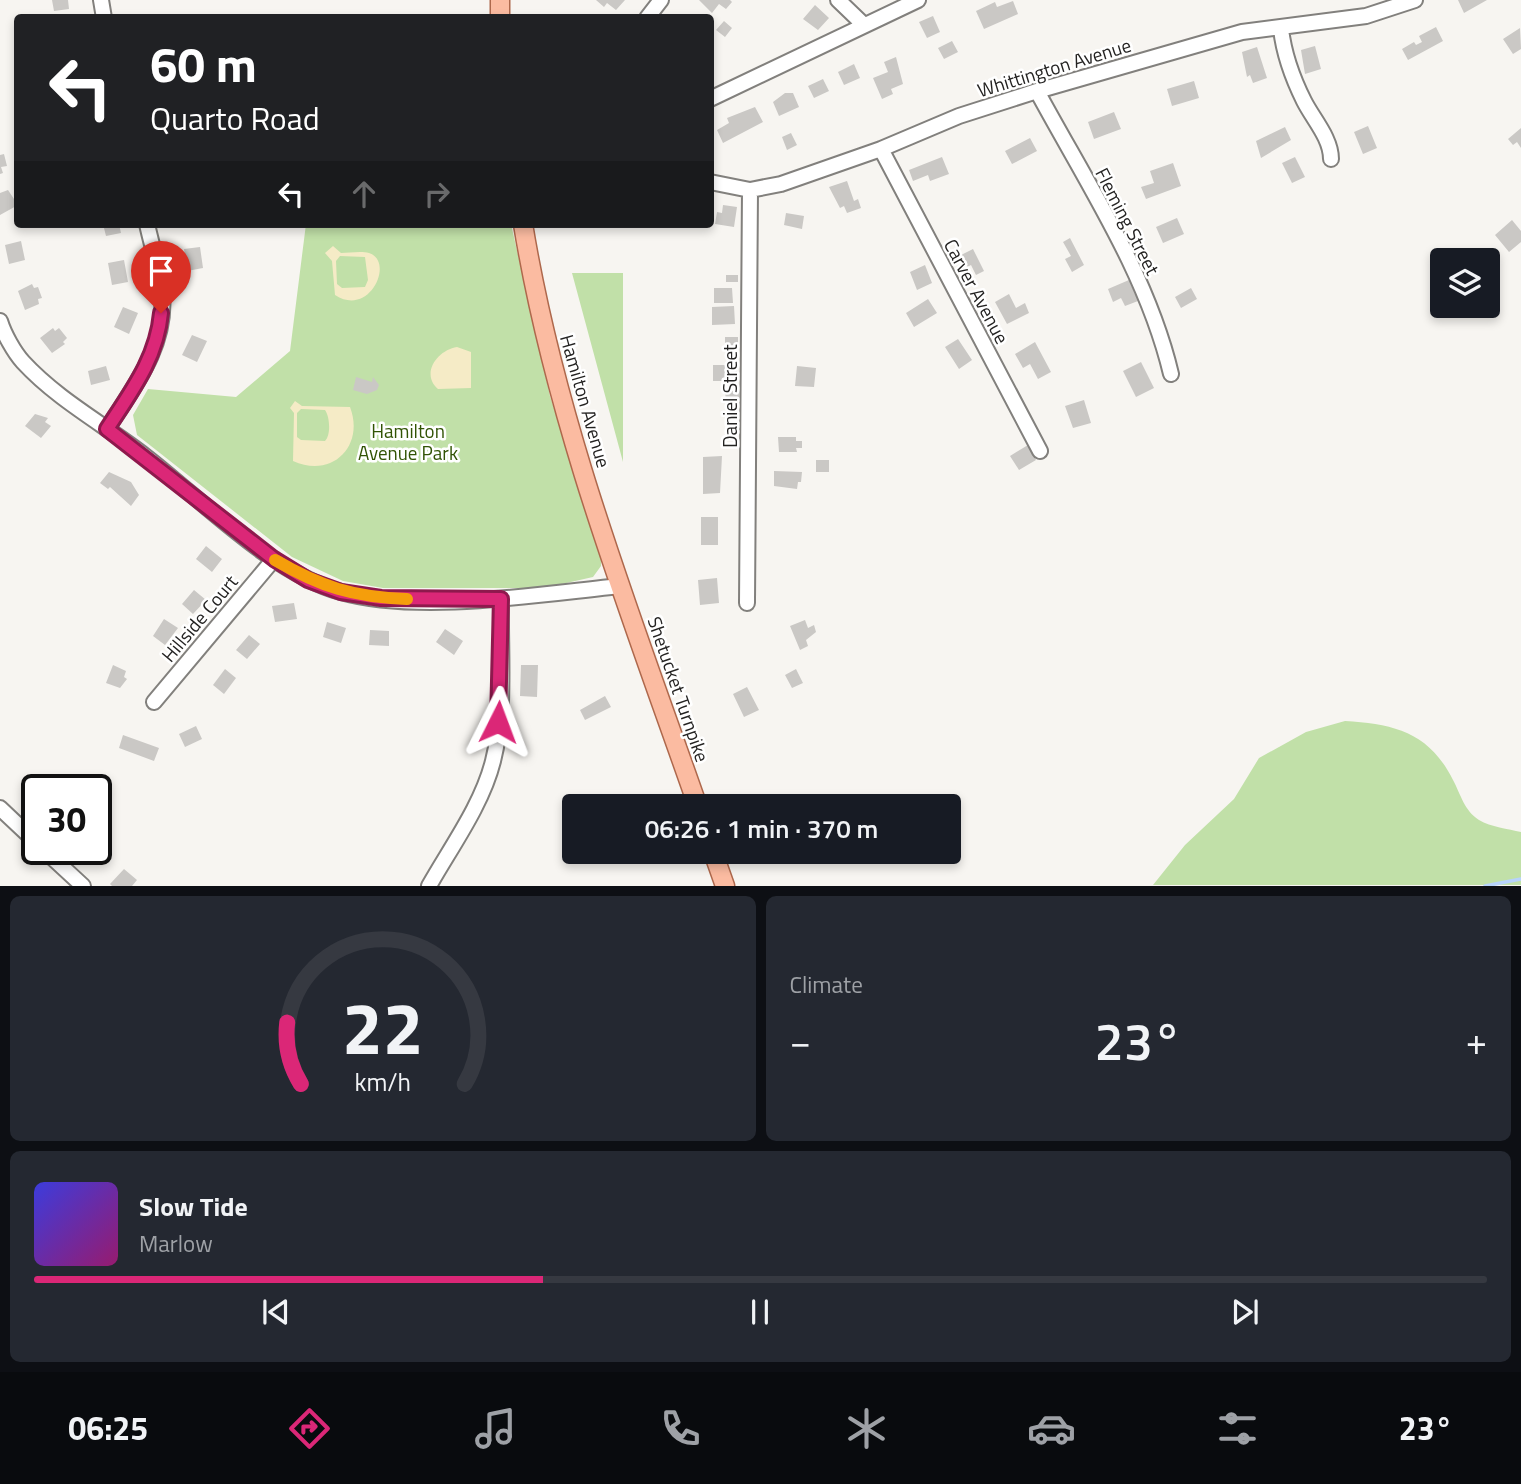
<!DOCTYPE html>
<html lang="en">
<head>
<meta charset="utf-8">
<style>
	:root { --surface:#171b24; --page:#242831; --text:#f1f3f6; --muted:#9ea1a6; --line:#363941; --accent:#db2777 }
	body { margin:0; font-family:"Titillium Web",sans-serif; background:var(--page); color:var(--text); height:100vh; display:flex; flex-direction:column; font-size:26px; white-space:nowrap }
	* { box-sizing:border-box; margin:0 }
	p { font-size:23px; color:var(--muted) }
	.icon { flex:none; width:38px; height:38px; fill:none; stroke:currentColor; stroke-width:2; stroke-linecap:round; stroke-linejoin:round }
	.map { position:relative; height:886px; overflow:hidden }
	.sheet { display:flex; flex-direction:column; gap:10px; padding:10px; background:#0d0f14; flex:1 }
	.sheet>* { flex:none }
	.hud { position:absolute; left:14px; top:14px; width:700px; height:214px; border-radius:7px; box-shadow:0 4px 10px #0003; background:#202124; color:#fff; overflow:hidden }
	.buttons { position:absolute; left:1430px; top:248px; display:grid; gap:14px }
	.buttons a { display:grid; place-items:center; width:70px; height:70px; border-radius:7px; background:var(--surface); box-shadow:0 4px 10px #0003; font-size:35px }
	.speed { position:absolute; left:21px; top:774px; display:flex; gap:14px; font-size:35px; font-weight:700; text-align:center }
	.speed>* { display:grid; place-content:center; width:91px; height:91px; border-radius:50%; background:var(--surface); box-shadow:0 4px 10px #0003; line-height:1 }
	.speed .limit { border:4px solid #111; border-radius:10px; background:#fff; color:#111 }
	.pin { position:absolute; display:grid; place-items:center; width:60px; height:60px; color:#fff; margin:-72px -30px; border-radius:50% 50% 50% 0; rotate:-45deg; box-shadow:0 0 7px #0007 }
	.pin .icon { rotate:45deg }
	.me { position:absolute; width:77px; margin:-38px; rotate:3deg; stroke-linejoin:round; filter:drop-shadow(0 0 5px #0008) }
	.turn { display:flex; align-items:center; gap:24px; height:147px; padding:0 21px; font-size:32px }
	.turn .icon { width:91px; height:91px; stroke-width:2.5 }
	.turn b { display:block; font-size:49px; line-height:60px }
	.lanes { display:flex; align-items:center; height:66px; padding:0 21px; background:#0003; justify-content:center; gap:35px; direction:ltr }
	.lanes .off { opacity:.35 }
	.big { font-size:52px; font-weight:600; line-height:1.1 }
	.sheet .tile { flex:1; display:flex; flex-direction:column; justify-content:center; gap:10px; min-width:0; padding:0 24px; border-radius:10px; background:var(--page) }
	.sheet .dial { align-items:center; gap:0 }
	.dial svg { height:182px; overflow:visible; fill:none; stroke:var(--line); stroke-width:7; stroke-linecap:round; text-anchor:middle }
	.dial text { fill:var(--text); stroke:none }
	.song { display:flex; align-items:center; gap:21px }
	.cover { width:84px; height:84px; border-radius:10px; background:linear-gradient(135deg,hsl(240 70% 55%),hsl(320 70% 35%)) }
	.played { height:7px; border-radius:4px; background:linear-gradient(90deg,var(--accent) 35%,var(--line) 35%) }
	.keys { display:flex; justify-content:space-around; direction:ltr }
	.heat { display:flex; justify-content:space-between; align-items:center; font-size:38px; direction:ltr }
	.sheet .tiles { flex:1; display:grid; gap:10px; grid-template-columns:1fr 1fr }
	.tile:last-child { grid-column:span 2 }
	.trip { position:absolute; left:562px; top:794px; width:399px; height:70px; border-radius:7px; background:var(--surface); box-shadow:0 4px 10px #0003; font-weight:600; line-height:70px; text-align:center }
	.dock { display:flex; height:112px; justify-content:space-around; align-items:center; background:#090b0e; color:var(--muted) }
	.dock .icon { width:49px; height:49px }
	.dock .current { color:var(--accent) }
	.dock b { font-size:32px; color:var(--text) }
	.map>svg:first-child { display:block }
	.green { fill:#c1e0a8 }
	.sand { fill:#f5ebc6; fill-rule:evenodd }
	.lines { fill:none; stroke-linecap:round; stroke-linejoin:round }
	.stream { stroke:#b7d3fb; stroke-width:3.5 }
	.building { fill:#cac8c5 }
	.minor-casing { stroke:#82807d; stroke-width:18 }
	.major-casing { stroke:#ae684c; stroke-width:21 }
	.minor { stroke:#fff; stroke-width:14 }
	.major { stroke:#fbbba1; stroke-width:18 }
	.route-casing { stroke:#8e194d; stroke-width:18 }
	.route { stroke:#db2777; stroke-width:12 }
	.slow { stroke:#f59e0b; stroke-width:12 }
	.labels { text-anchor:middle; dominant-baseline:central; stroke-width:5; stroke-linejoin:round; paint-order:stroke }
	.street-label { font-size:19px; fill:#242322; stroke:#fff }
	.park-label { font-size:19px; fill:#315304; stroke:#fff }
</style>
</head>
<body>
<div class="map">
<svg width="1521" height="886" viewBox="0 0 1521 886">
	<rect width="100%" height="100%" fill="#f7f5f1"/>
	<!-- green -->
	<path class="green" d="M306,224H511L550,396L601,554V566L593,577L544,588H383L343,581L292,557L137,435L133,415L148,389L236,397L290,351Z
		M572,273H623V462Z
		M1345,721C1394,724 1429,732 1453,780C1461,795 1464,810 1479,820C1491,827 1508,829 1521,832V885H1153L1185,845L1234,799L1259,758L1306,732Z"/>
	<!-- sand -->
	<path class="sand" d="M333,246L341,253C349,253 361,251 369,253C395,261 370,318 335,295L332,261L325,253ZM340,256L365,257L368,280L365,287L342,288L337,284L336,261Z
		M457,347L471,352V388L438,389C420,373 438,350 457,347Z
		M295,401L302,406L350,407C365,446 332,479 293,461L294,413L290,408ZM301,409L325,410C330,417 331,435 325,441L301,440L297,437V413Z"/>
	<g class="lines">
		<!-- stream -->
		<path class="stream" d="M1485,886L1521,879"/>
	</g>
	<!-- building -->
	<path class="building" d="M52,0H68L69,9L54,11Z
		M596,0H625L616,10L607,3L604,7Z
		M699,0H730L732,2L726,9L719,4L712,13Z
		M1458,0H1487L1464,13Z
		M1013,1L1018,14L984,29L976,11L995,2L997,7Z
		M815,5L829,18L818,30L803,19Z
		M933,16L940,32L927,38L919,22Z
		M724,21L732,28L725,37L716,30Z
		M1436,27L1443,41L1408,60L1402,49L1414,42L1416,45L1422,42L1419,36Z
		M1520,28L1521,49L1513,54L1503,39Z
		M952,41L958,52L944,59L938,48Z
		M1315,46L1321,69L1305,74L1301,50Z
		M1257,47L1267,78L1253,83L1250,75L1247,77L1242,52Z
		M896,57L903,84L891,89L893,94L882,99L873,78L888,72L884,62Z
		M854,64L860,78L844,85L838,72Z
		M823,79L829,91L814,98L808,86Z
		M1194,81L1199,98L1172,106L1167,89Z
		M785,93H793L799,107L779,116L773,102Z
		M755,107L763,122L723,143L717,130L729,123L727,118Z
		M1114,112L1121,129L1094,139L1088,122Z
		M1368,126L1377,148L1363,154L1354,132Z
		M1285,127L1291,140L1261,158L1256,141Z
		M1521,128V148L1517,142L1513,145L1508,139Z
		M791,133L797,145L787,150L782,137Z
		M1030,138L1037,151L1012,164L1005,151Z
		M4,154L7,166L1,167L3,173L0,174V155Z
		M942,157L949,174L930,181L928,175L913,181L909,170Z
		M1295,157L1305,177L1292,183L1282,163Z
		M1173,163L1181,186L1146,199L1141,187L1154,183L1150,171Z
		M847,181L854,201L858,199L861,208L847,213L844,206L840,208L829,187Z
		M8,190L18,205L0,215V193Z
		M723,205L737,207L734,227L715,224L717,212L722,213Z
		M786,213L804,216L802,229L784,225Z
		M1177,218L1184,234L1163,243L1156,227Z
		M1512,220L1521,231V242L1509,252L1495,235Z
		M103,224H119L121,233L106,236Z
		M1070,238L1084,265L1072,272L1065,259L1071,256L1063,242Z
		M21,241L25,260L9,264L5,245Z
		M200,247L203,268L187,271L184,249Z
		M973,249L984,271L976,275L971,265L963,269L957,257Z
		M124,260L128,282L112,285L108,263Z
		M925,265L932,283L917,290L910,272Z
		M726,275H738V282H726Z
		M1129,280L1138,301L1125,306L1121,298L1113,302L1108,289Z
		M32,284L34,288L38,287L42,298L38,299L39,304L25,310L18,291Z
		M714,288H732L733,303H714Z
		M1191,288L1197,299L1181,308L1175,297Z
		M1009,294L1016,308L1025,303L1029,313L1007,324L995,302Z
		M928,299L937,313L914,327L906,313Z
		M734,306L735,324L712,325V307Z
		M123,307L138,313L129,334L114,327Z
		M53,328L55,331L59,328L67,338L63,342L65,344L52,353L40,338Z
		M192,335L207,341L197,362L182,355Z
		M725,337H738V353H725Z
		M958,339L972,360L959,369L945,347Z
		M1035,342L1051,372L1038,379L1030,364L1023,368L1015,354Z
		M1141,362L1154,388L1136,397L1123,371Z
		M713,365H737V381H713Z
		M106,366L110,380L91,385L88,371Z
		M797,366L816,368L814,387L795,386Z
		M356,377L372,382L373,377L379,385L377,390L367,394L353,390Z
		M725,391H739V400L726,401Z
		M1084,400L1091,423L1073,428L1065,406Z
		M35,414L48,418L45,422L51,426L41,438L25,426Z
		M778,437H796V441H802V448H796L797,452H779Z
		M1028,445L1036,460L1019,470L1010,456Z
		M722,456L720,493L703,494V457Z
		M816,460H829V472H816Z
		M774,471L802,472L801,482H798L797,489L774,486Z
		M109,472L131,482L139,495L131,506L110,487L108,489L100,483Z
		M701,517H718V545H701Z
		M206,546L222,559L212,572L196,559Z
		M717,578L719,603L700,605L698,580Z
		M194,590L206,600L193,614L182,604Z
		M294,603L297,619L275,622L272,606Z
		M164,619L178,628L165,645L153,636Z
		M805,620L808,628L814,625L816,632L806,640L808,646L800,650L790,626Z
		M327,622L346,628L341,643L323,637Z
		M445,629L463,641L454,655L436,642Z
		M370,630L389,631V646L369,645Z
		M249,635L260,644L247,659L236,650Z
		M113,665L126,671L124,677L127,679L120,688L106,683Z
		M521,665H538L537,697L520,696Z
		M225,669L236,678L224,694L213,685Z
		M796,669L803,683L792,688L785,675Z
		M747,687L759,710L744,717L733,694Z
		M605,696L611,707L585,720L580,710Z
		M196,726L202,739L185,747L179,734Z
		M123,735L159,748L154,761L119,748Z
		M124,869L137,880L132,886H112L110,884Z"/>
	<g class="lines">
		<defs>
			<path id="minor" d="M101,0L104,18
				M838,0L864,25
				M647,18L661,0
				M1281,29C1284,55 1292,77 1304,101C1313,119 1331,138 1331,159
				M1037,91C1086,182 1147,273 1171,374
				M710,99L918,0
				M881,149L1040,451
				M710,182L750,190L781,184L881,149L959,116L1037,91L1242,32L1366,16L1415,0
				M0,321C4,334 14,352 23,362C58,400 105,425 145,456C201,499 273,574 341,592C419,614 540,594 621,586
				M107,429C133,388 167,346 162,294C160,271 152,247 147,224
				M747,603L750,190
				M154,702L274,559
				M0,808L37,843
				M43,849L83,886
				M429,886C451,847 482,805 493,761C506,710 500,651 501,599"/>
			<path id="major" d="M500,0V18
				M523,224C556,425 631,615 698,807
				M713,852L725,886"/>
		</defs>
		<!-- minor casing -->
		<use href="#minor" class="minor-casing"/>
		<!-- major casing -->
		<use href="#major" class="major-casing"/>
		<!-- minor -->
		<use href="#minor" class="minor"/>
		<!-- major -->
		<use href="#major" class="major"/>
	</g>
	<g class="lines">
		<defs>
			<path id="route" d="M161,313C157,358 131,392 107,429L274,559L308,580L341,592L381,598L501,599L498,722"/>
		</defs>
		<!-- route casing -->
		<use href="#route" class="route-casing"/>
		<!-- route -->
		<use href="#route" class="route"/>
		<!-- slow -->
		<path class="slow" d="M275,560C321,587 353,597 407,599"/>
	</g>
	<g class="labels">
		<!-- street labels -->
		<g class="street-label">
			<text transform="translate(1054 67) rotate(-17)">Whittington Avenue</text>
			<text transform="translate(1128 221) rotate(63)">Fleming Street</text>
			<text transform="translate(977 291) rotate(62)">Carver Avenue</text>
			<text transform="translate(729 396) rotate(-90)">Daniel Street</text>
			<text transform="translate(586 401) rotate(74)">Hamilton Avenue</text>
			<text transform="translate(199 618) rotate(-50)">Hillside Court</text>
			<text transform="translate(679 689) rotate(71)">Shetucket Turnpike</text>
		</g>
		<!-- park labels -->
		<g class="park-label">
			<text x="408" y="430">Hamilton<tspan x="408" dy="22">Avenue Park</tspan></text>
		</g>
	</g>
</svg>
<div class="buttons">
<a><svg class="icon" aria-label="layers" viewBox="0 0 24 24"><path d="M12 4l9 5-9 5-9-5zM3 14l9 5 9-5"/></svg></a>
</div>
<div class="speed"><div class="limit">30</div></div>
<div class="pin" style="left:161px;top:313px;background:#d93025"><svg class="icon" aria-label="arrive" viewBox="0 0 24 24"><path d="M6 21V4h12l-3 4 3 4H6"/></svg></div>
<svg class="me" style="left:498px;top:722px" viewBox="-20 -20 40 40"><path d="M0-17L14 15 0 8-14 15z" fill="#db2777" stroke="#fff" stroke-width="4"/></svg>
<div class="trip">06:26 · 1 min · 370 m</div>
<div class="hud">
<div class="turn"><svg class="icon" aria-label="left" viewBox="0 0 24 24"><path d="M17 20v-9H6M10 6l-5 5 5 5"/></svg><div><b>60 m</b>Quarto Road</div></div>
<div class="lanes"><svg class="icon" aria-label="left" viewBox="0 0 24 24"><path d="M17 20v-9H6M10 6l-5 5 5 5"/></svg><svg class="icon off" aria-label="ahead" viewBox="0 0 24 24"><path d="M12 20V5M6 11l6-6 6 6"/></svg><svg class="icon off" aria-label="right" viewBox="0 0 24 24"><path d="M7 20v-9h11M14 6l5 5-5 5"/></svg></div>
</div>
</div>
<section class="sheet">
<div class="tiles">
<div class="tile dial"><svg viewBox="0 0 100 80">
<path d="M14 69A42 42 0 1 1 86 69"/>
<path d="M14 69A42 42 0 0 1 8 42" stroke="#db2777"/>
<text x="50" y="56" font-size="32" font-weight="700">22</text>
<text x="50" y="72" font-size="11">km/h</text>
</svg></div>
<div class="tile"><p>Climate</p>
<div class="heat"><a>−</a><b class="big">23°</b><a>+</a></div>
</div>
<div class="tile">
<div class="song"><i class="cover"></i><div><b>Slow Tide</b><p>Marlow</p></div></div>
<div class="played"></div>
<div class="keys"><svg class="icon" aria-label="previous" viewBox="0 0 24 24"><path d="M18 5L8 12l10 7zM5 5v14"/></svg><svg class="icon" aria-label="pause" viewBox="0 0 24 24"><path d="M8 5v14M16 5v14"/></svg><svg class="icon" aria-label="next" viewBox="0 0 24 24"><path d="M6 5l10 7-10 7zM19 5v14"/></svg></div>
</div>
</div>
</section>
<nav class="dock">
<b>06:25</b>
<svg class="icon current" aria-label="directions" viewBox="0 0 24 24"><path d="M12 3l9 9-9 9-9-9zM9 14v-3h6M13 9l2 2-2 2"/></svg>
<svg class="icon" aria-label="music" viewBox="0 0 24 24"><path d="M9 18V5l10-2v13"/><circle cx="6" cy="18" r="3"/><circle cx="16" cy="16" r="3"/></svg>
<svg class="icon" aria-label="phone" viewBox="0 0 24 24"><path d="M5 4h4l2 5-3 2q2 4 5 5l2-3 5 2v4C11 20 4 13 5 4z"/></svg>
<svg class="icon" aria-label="climate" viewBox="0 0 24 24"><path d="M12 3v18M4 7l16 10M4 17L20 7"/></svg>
<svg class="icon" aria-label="car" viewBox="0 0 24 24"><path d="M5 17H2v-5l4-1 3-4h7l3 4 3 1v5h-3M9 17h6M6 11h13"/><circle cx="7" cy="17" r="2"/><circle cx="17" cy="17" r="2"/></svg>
<svg class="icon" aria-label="filters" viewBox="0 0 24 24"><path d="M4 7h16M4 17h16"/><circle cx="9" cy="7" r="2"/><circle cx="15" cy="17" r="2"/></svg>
<b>23°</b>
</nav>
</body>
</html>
